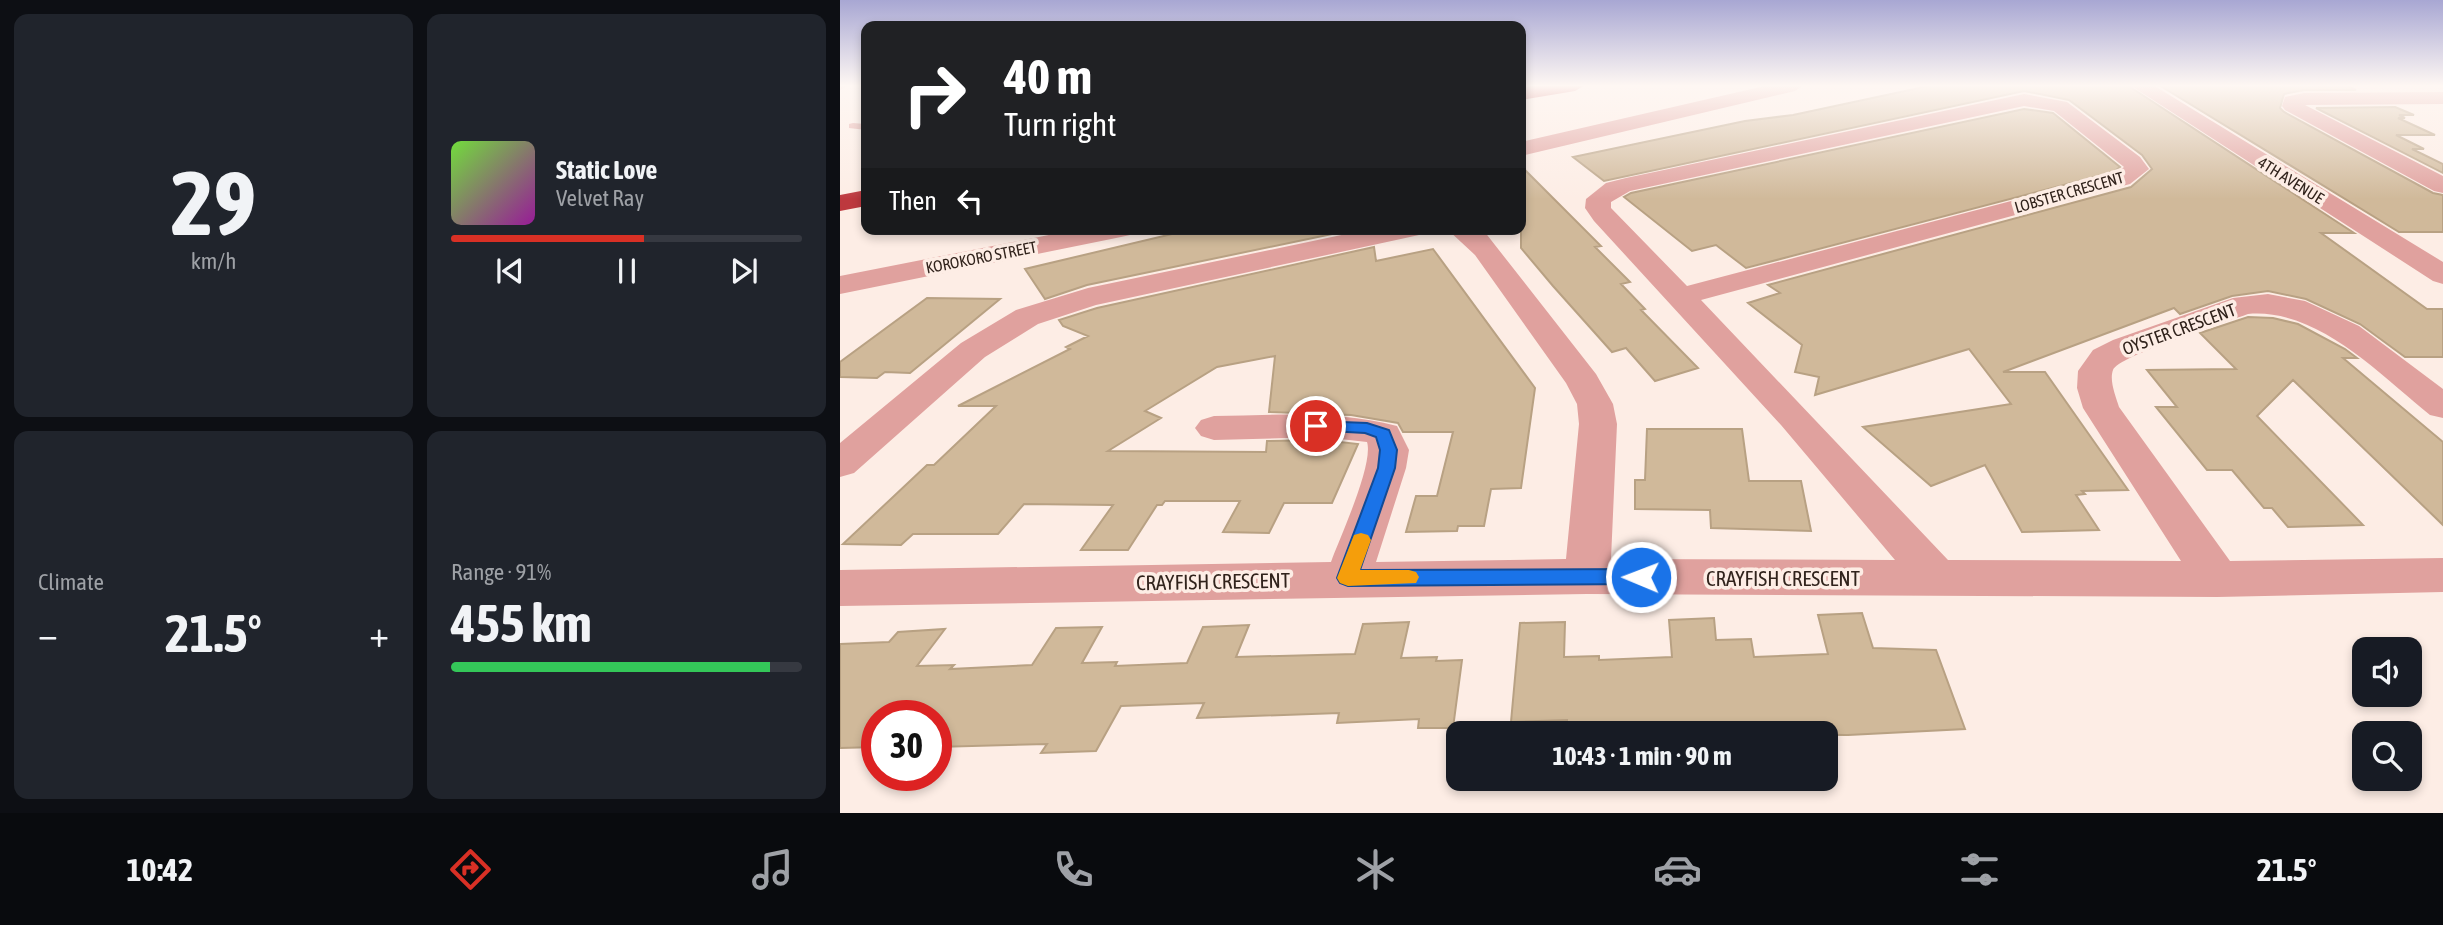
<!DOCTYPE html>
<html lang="en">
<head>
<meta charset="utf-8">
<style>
	:root { --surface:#171b24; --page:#20242c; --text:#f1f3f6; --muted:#9ea1a6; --line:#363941; --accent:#d93025 }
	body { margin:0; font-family:"Asap Condensed",sans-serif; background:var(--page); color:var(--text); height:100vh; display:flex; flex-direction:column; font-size:26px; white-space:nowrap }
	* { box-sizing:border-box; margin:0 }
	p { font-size:23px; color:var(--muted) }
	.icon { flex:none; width:38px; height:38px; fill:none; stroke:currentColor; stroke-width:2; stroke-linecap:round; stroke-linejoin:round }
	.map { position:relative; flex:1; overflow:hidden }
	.details { display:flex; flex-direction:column; gap:14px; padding:14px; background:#0d0f14; width:840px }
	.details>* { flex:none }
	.guide { position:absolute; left:21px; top:21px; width:665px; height:214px; border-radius:14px; box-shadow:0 4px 10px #0003; background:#202124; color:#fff; overflow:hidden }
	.tools { position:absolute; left:1512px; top:637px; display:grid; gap:14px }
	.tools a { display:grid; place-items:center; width:70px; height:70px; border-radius:14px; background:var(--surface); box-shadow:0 4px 10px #0003; font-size:35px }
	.speed { position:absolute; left:21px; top:700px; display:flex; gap:14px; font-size:35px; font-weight:700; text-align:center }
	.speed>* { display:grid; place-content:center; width:91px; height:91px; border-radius:50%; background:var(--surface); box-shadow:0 4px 10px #0003; line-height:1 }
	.speed .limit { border:10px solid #d22; background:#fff; color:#111 }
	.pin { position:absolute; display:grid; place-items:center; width:60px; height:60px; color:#fff; margin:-30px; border:4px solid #fff; border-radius:50%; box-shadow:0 2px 7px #0007 }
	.me { position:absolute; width:77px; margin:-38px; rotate:271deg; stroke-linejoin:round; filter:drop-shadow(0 0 5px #0008) }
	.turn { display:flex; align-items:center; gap:24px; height:147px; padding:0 28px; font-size:32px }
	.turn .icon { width:91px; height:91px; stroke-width:2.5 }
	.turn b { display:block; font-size:49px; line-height:60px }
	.then { display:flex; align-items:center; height:66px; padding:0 28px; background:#0003; gap:14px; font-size:26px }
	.big { font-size:52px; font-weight:700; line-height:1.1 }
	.details .widget { flex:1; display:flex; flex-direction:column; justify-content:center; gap:10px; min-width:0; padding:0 24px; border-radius:14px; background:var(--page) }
	.details .dial { align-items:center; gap:0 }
	.dial b { font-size:91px; line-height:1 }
	.song { display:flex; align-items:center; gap:21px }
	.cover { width:84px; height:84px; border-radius:10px; background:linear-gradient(135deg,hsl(100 70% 55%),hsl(300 70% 35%)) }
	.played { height:7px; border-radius:4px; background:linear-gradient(90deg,var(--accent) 55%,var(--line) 55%) }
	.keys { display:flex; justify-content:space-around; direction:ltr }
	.heat { display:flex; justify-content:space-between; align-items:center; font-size:38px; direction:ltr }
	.charge { height:10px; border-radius:5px; background:linear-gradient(90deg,#34c759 91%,var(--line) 0) }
	.details .tiles { flex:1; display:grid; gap:14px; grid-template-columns:repeat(2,1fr) }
	.trip { position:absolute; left:606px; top:721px; width:392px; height:70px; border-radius:14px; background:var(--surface); box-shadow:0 4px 10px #0003; font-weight:700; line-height:70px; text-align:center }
	.dock { display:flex; height:112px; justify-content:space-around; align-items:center; background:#090b0e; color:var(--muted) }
	.dock .icon { width:49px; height:49px }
	.dock .on { color:var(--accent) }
	.dock b { font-size:32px; color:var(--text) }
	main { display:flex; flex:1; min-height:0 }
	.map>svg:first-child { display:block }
	.building { fill:#d0b99a; stroke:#b8a183; stroke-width:2 }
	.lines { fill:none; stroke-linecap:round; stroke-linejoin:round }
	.lane { fill:#e0a19e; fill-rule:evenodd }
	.street { fill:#e0a19e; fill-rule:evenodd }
	.highway { fill:#bd383e; fill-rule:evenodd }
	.route { fill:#1a73e8; stroke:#114b97; stroke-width:2 }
	.slow { fill:#f59e0b }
	.labels { text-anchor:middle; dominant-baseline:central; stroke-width:7; stroke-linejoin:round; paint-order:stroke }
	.far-street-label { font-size:16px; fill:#31231c; stroke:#fdede5 }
	.street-label { font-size:18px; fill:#31231c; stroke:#fdede5 }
	.near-street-label { font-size:21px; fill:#31231c; stroke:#fdede5 }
</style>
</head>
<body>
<main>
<section class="details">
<div class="tiles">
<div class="widget dial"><b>29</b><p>km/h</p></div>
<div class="widget">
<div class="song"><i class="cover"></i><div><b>Static Love</b><p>Velvet Ray</p></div></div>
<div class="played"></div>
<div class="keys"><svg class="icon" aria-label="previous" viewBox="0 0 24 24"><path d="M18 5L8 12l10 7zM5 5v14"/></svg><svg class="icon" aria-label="pause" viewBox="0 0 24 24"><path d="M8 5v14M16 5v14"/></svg><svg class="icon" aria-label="next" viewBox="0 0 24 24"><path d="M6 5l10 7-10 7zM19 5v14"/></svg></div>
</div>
<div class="widget"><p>Climate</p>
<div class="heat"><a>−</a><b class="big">21.5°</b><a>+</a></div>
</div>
<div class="widget"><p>Range · 91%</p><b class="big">455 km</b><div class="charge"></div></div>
</div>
</section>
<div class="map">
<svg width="1603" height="813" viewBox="0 0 1603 813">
	<rect width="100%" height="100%" fill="#fdede5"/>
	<!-- building -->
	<path class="building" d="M1093,85H1287L1514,233H1481L1587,309H1603V357H1565L1520,324L1466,299L1428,291L1392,296L1340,314L1334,308L1163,372H1205L1288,490L1242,491L1245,494L1236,495L1259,530L1182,532L1145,465L1091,486L1023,427L1171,404L1129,349L975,395L979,377L955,372L962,345L908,303L940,293L928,285L1291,187L1312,169L1302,155L1229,100L1184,91L764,181L733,157L905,121L953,115Z
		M1319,85H1506L1516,90H1464L1444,94L1440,108L1444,112L1593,193L1603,195V232H1559Z
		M1555,107L1574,115H1559L1565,118H1558L1595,135H1556L1584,149H1572L1603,164V173L1476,108Z
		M1184,109L1213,113L1280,167L1273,172L906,268L876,245L852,251L784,197L791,193Z
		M681,166L761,246L755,247L790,282L781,284L805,309L801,310L858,368L815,381L786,348L772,352L713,286L681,248Z
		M353,229H516L247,285L205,299L185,269Z
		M534,247L536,261L593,249L695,388L681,488L651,489L644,526H618L617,531L566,532L576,496H597L613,432H563L558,423L511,415L429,412L435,356L377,367L305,411L321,418L268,451L426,452L427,441L482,440L518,444L492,503H444L429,533L383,532L400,501H325L322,505H317L288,550H241L273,505L184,504L158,534H73L61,545L3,544L87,465H94L156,406H118L230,349L226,347L248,336L223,326L219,320L257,308Z
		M87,298L160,299L70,373L45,372L37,378L0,377V362Z
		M1408,317L1433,318L1458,324L1505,349L1517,358H1503L1603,442V525L1453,380L1417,416L1523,525L1448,527L1432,508H1424L1392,470H1367L1316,407H1337L1307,370L1396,369L1360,333Z
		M807,429H902L909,481H961L971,531L871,528L870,510L795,509V480H805Z
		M1022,613L1033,648L1096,650L1125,729L1008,735L726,733L727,720L671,722L680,623L725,622L724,657L759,656V660L832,657L829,620L874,618L876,640L911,639L914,657L988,654L978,615Z
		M569,622L561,658L597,657L596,661L622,660L613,728H578L579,719L497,723L499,713L357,718L364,703L281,706L256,751L201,753L207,744L96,747V716H37V747L0,748V644L49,642L58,632L105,629L77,666L114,665L110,669L192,665L216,628L262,627L242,663L277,662L275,666L347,663L363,627L409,625L396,657L515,654L523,624Z"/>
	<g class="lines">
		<!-- lane -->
		<path class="lane" d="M0,85H9L0,90Z
			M13,123L26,124V130L9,128V124Z"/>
		<!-- street -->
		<path class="street" d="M929,85H964L955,91L681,156V142Z
			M1290,85H1313L1603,262V284L1593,281Z
			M1603,92V104L1465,105L1603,176V193L1594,191L1445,110L1442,106L1445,97L1464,93Z
			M1184,94L1227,102L1300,157L1309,169L1290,184L861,300L1108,560L1341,561L1243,408L1237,388L1238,371L1253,350L1273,340L1393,298L1428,294L1465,301L1519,326L1603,389V418L1590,415C1539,374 1478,308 1408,314C1389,321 1278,356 1273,370C1269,381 1276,397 1279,407L1390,561L1603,558V592L1377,597L747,594L0,606V570L491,562C500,537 534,464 527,442L482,437L374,440L361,436L355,428L361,420L374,416C436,415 495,410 557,426L569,450L566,468L536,562L726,559L739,424L737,404L726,383L635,255L607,229L644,231L756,374L773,404L777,424L771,559L1055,560L941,425L754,221L745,208L746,199L766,183L786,178ZM1184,106L1214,111L1284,167L1274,174L847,286L771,208V202L790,191Z
			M239,229H294L290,235L281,237L0,294V276Z
			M530,229H583L579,235L570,237L256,305L198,324L145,357L14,473L0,477V443L121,343L176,310L248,288Z"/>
		<!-- highway -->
		<path class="highway" d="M697,85H745L735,91L681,100V88Z
			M26,190V206L0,211V195Z"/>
	</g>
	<!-- sky -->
	<linearGradient id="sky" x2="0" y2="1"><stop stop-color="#a8a7d3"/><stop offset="0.43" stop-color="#fef7f3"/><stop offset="1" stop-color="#fef7f3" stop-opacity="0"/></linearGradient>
	<rect width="1603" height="199" fill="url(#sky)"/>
	<!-- route -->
	<path class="route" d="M476,421L527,423L549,430L557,450L555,468L520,570L801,569L808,571L811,577L808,582L801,584L508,586L500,583L497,578L538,468L540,450L536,437L525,433L471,430L468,426Z"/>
	<!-- slow -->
	<path class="slow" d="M521,533L528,535L531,540L520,570H569L576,572L579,577L576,583L508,586L500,583L497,578L512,540L514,535Z"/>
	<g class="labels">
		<!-- far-street labels -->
		<g class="far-street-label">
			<text transform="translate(1451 180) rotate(32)">4TH AVENUE</text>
			<text transform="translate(1229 192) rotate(-16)">LOBSTER CRESCENT</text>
			<text transform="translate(141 257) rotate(-11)">KOROKORO STREET</text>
		</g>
		<!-- street labels -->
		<g class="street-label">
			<text transform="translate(1339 329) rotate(-20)">OYSTER CRESCENT</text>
		</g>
		<!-- near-street labels -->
		<g class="near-street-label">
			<text x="943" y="578">CRAYFISH CRESCENT</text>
			<text transform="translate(373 581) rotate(-1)">CRAYFISH CRESCENT</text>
		</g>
	</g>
</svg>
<div class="tools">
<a><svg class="icon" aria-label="sound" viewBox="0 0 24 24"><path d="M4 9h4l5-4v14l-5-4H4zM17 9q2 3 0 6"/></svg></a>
<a><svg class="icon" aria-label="search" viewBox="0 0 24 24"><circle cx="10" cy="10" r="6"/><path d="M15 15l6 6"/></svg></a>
</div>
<div class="speed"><div class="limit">30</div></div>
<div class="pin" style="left:476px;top:426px;background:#d93025"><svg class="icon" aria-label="arrive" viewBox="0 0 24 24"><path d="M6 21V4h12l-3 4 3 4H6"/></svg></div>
<svg class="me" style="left:801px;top:577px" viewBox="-20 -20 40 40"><circle r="17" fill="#1a73e8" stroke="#fff" stroke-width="3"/><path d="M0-11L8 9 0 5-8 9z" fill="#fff"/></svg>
<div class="trip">10:43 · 1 min · 90 m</div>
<div class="guide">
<div class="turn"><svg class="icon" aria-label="right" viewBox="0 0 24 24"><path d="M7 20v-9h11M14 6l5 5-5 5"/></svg><div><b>40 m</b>Turn right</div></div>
<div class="then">Then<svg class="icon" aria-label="left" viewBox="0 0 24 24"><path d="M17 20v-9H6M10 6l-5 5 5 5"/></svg></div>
</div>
</div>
</main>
<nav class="dock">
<b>10:42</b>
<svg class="icon on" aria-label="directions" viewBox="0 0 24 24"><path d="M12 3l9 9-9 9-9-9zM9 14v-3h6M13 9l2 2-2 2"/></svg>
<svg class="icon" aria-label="music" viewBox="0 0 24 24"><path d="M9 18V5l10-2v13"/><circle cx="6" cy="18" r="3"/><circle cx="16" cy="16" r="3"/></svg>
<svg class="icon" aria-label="phone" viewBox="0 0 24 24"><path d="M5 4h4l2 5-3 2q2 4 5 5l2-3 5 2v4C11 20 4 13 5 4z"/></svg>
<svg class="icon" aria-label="climate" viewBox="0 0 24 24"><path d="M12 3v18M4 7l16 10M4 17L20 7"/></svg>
<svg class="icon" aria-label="car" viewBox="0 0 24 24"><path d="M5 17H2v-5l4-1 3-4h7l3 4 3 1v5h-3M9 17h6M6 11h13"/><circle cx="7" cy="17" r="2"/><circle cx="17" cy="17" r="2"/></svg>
<svg class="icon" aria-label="filters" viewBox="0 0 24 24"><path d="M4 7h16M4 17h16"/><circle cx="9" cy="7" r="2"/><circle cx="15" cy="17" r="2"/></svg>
<b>21.5°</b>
</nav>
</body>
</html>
